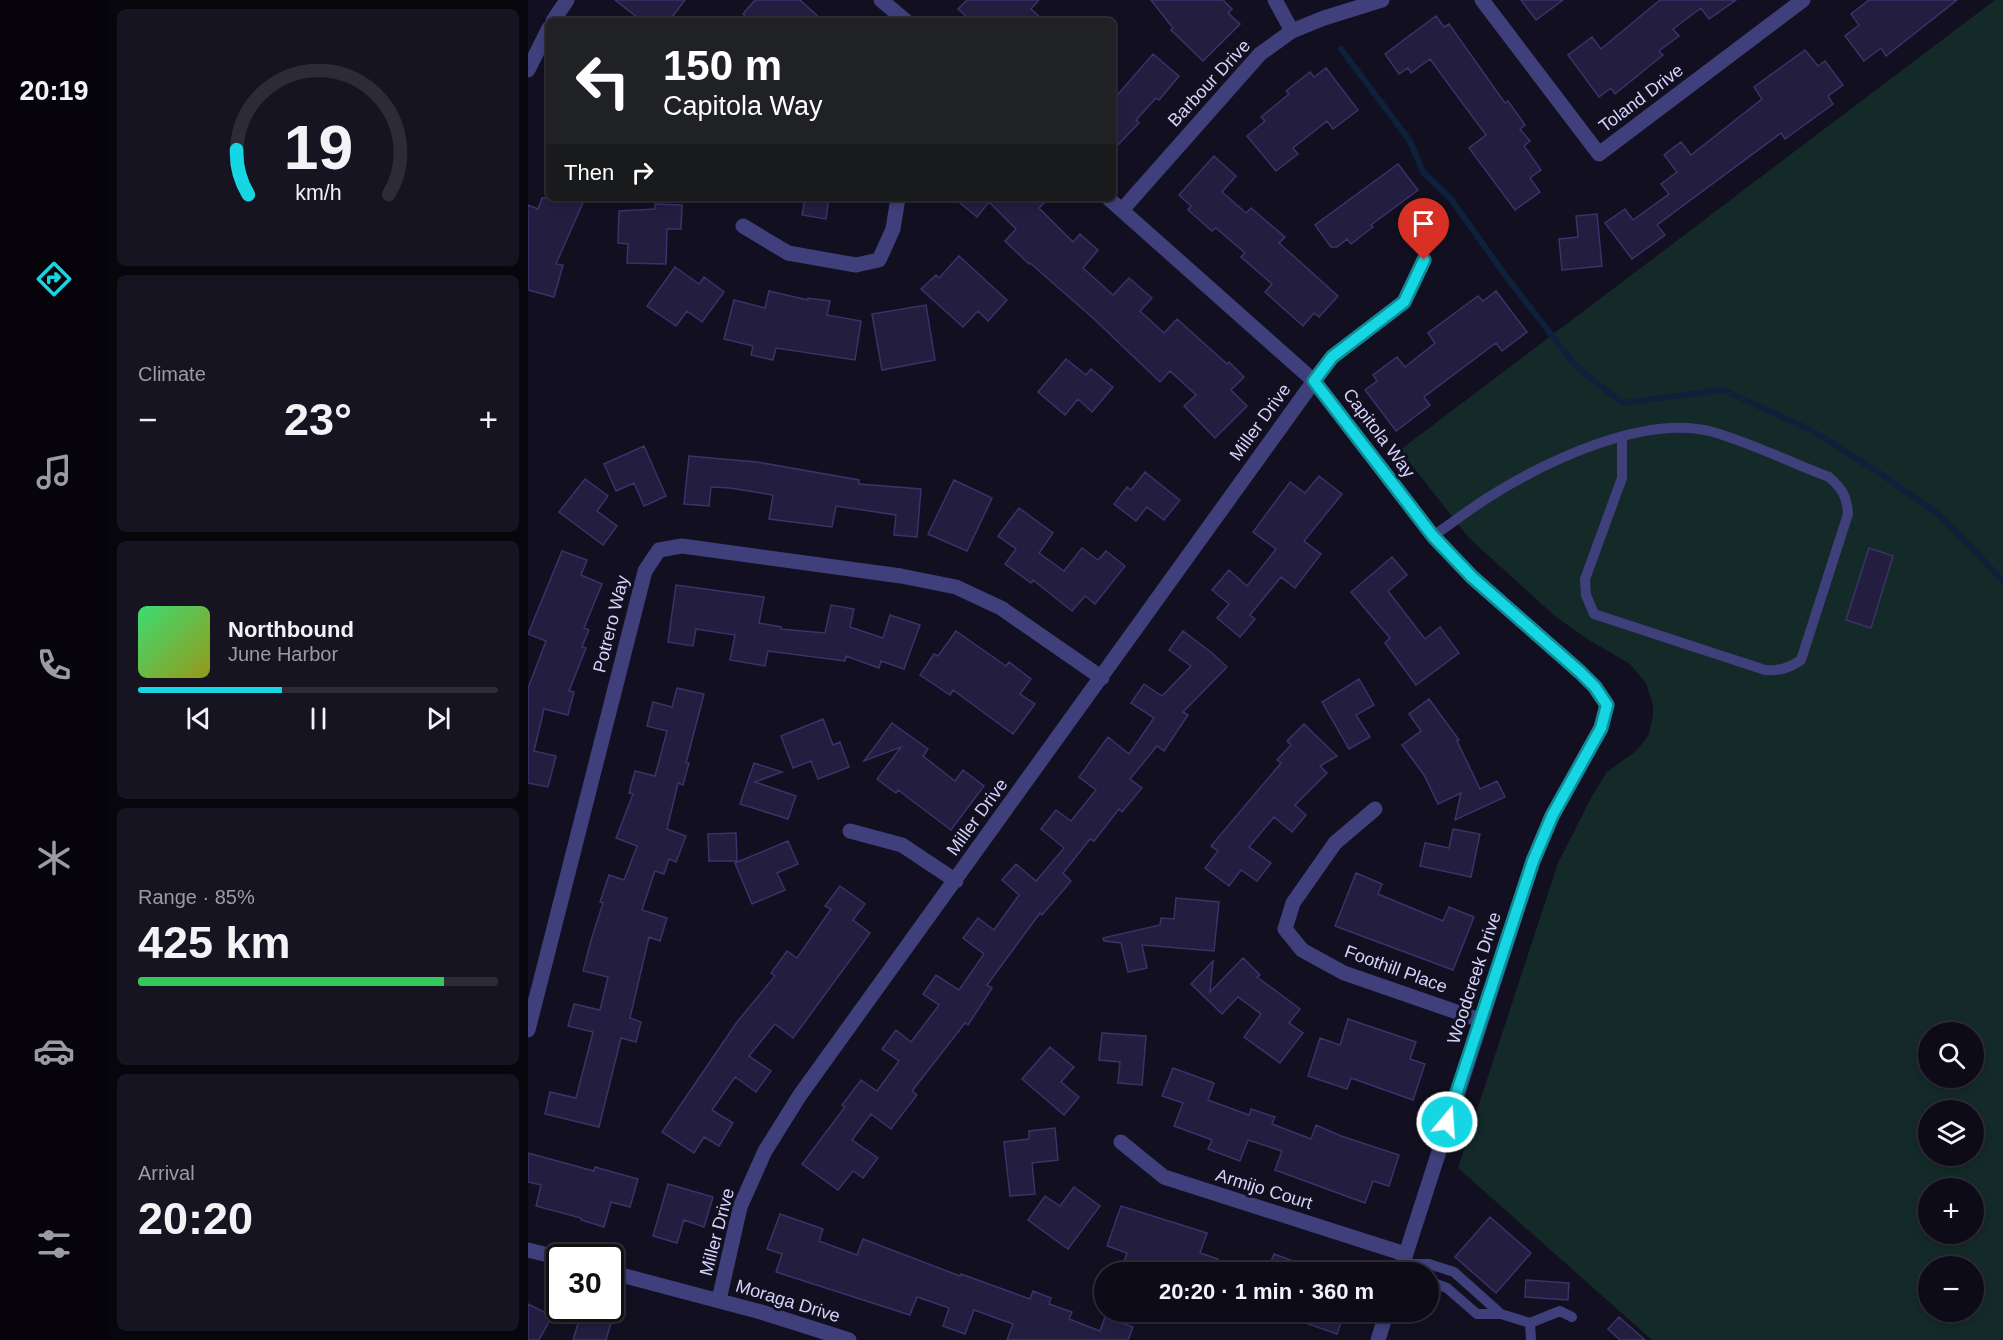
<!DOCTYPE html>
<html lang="en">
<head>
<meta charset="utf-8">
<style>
	:root { --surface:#0e0b18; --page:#171421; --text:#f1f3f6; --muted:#9b9ba2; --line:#2e2b37; --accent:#17d6e3 }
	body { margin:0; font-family:Helvetica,sans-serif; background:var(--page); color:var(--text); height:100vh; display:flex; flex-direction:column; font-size:22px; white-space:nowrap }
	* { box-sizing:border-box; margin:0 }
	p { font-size:20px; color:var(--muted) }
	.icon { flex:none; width:33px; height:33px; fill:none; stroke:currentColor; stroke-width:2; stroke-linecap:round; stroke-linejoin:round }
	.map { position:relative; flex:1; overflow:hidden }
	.side { display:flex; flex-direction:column; gap:9px; padding:9px; background:#08060d; width:420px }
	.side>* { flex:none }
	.hud { position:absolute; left:18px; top:18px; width:570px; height:183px; border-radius:9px; box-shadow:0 3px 9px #0003,0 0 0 2px var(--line); background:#202124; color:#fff; overflow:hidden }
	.tools { position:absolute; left:1390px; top:1022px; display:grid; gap:12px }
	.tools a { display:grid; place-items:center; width:66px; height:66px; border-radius:50%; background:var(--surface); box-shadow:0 3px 9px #0003,0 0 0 2px var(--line); font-size:30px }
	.speed { position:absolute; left:18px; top:1244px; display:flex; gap:12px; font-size:30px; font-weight:700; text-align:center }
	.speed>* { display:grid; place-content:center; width:78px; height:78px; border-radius:50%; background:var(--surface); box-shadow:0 3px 9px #0003,0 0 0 2px var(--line); line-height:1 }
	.speed .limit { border:3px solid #111; border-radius:9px; background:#fff; color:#111 }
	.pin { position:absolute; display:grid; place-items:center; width:51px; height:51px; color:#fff; margin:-62px -26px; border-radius:50% 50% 50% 0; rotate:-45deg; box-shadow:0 0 6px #0007 }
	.pin .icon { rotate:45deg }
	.me { position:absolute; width:66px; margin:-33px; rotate:18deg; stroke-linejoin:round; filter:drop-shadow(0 0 4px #0008) }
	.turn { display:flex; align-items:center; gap:21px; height:126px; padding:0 18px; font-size:27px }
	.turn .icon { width:78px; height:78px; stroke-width:2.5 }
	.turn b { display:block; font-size:42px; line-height:51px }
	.then { display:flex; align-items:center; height:57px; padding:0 18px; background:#0003; gap:12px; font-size:22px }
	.big { font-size:45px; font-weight:700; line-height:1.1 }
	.side .card { flex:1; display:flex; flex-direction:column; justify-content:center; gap:9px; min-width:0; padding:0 21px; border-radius:9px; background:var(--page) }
	.side .dial { align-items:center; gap:0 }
	.dial svg { height:156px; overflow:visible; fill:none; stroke:var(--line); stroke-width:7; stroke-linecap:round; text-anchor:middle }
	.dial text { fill:var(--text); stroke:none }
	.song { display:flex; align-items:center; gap:18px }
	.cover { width:72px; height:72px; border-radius:9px; background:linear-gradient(135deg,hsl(140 70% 55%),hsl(60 70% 35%)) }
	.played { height:6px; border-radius:3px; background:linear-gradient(90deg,var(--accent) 40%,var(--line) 40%) }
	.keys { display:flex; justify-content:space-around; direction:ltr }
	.heat { display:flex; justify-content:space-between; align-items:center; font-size:33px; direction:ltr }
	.charge { height:9px; border-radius:4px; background:linear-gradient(90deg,#34c759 85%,var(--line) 0) }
	.trip { position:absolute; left:566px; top:1262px; width:345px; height:60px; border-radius:30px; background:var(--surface); box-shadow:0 3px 9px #0003,0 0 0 2px var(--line); font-weight:700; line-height:60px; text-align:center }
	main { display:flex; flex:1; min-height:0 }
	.menu { display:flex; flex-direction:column; width:108px; justify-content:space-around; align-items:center; background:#06040a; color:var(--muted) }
	.menu .icon { width:42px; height:42px }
	.menu .selected { color:var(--accent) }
	.menu b { font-size:27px; color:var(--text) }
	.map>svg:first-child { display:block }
	.green { fill:#132a28; fill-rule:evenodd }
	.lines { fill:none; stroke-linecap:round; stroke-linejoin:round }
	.stream { stroke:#0e203a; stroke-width:6 }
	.building { fill:#231d3f; stroke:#3b3269; stroke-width:1.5 }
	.service { stroke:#3f3f7b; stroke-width:10 }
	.minor { stroke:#3f3f7b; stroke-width:15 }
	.route-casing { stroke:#0f8b94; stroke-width:15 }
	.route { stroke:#17d6e3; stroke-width:10 }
	.labels { text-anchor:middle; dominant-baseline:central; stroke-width:6; stroke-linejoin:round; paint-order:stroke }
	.street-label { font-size:18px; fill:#d6d3fb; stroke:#120f20 }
</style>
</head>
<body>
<main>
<nav class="menu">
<b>20:19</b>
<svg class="icon selected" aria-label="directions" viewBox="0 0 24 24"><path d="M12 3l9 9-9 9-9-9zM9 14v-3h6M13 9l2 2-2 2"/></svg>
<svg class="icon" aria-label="music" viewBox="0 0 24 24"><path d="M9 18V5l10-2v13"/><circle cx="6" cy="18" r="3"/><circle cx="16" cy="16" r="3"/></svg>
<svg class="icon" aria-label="phone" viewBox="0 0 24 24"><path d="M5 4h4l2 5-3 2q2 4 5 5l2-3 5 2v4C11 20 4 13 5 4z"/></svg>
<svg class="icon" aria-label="climate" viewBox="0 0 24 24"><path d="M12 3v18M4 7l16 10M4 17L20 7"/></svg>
<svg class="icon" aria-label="car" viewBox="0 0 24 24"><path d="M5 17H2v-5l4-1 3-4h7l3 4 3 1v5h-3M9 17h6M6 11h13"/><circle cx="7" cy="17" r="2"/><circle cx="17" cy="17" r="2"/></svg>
<svg class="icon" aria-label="filters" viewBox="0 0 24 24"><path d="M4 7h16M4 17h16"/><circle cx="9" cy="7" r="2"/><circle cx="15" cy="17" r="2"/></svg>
</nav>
<section class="side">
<div class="card dial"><svg viewBox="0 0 100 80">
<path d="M14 69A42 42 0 1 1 86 69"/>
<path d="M14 69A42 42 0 0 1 8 46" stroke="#17d6e3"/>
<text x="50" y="56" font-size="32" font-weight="700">19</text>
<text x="50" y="72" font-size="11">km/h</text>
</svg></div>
<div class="card"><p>Climate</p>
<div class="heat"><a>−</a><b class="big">23°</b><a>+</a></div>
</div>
<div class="card">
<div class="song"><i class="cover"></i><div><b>Northbound</b><p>June Harbor</p></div></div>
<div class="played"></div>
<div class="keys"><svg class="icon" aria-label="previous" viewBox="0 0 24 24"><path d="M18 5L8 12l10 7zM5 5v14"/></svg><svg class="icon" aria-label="pause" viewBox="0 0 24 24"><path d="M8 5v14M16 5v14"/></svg><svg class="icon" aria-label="next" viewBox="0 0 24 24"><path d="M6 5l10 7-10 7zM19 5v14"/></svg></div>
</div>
<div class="card"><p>Range · 85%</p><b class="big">425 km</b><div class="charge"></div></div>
<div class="card"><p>Arrival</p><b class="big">20:20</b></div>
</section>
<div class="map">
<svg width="1475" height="1340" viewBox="0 0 1475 1340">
	<rect width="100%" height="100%" fill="#120f20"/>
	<!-- green -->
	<path class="green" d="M1467,0H1475V1340H1124L930,1168L1030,863L1064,796L1079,772L1108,751L1120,736L1125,716V705L1118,683L1102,664L1061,640L1028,617L941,538L872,450ZM1401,1032H1446V1077H1401ZM1401,1110H1446V1155H1401ZM1401,1188H1446V1233H1401ZM1401,1266H1446V1311H1401Z"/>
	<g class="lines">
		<!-- stream -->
		<path class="stream" d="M813,49L882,141L895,172L923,199L977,275L1047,365L1094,403L1195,390L1283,430L1350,472L1413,516L1475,581"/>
	</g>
	<!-- building -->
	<path class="building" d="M87,0H157L141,21H114Z
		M227,0H272L295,21H223L215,14Z
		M439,0H511L503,9L516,21H443L430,9Z
		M623,0H695L704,9L700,13L712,24L675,61L643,30L645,28Z
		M993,0H1035L1008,20Z
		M1132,0H1208L1181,19L1173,8L1145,29L1151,36L1131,51L1135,55L1087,94L1083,88L1071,97L1040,55L1064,37L1073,49Z
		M1341,0H1429L1358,56L1353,48L1336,61L1317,36L1331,25L1323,14Z
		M908,16L916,27L921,24L977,103L980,101L997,125L992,129L1002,141L996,146L1013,170L1002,178L1012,192L987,210L941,148L958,135L902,59L883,73L880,68L871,74L857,54Z
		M1277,50L1290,66L1297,61L1315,85L1300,96L1305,104L1257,139L1253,133L1129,225L1137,235L1104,259L1077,223L1097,209L1105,220L1141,194L1133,184L1149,172L1136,155L1153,142L1163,155L1234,99L1226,87Z
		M625,54L651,76L631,100L628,98L608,120L611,123L585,150V100Z
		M798,68L830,110L805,129L799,121L765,148L770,154L748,171L719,136L737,121L733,117L761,94L758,91L782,72L786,77Z
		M686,156L708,176L694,192L718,213L723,208L757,237L751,243L810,296L791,317L786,313L775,326L737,292L744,284L713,257L717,253L688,228L684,231L660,210L663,206L651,195Z
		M870,164L890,190L843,225L845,227L823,244L819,239L809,247H803L787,225Z
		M14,198H57L28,264L35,265L26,297L0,290V205L10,209Z
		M277,198H301L298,219L274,215Z
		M426,198H521L511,208L545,242L552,234L570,250L555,268L585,295L601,278L624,298L612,311L636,333L649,319L699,364L701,362L716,377L703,390L719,406L687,438L656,406L668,395L642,371L632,382L565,318L502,263L501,264L477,241L488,229L461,202L449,217Z
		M127,204L154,205L153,229H139L138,264L99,263L100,244L90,243L91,211L127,209Z
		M1069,214L1074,266L1034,270L1031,239L1050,237L1048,216Z
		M431,256L479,300L460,321L450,311L435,327L393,289L408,275L411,278Z
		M147,267L171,284L176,277L196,292L174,322L159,311L148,326L119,306Z
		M241,291L280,300V298L302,301L299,315L333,321L327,360L248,348L245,360L223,355L225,346L196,339L206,300L237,308Z
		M968,291L999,332L974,351L968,343L896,397L902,405L868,431L837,390L849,381L845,375L869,357L877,367L907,343L900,333L950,296L955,301Z
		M398,305L407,360L354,370L344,314Z
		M538,359L558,375L563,369L585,387L564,412L550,399L537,415L510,392Z
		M116,446L138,496L116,506L106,483L88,491L76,464Z
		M161,456L229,462L331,480V484L393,489L389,537L366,535L368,515L308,506L304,527L241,519L245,495L202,488L183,487L181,506L156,504Z
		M617,472L652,500L636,520L619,507L608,521L586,504L599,487L603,490Z
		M791,476L814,494L776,541L793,554L767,588L753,577L722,615L727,619L712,637L689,618L701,604L684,590L701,570L719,586L748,549L725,532L762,482L777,493Z
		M57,479L80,496L69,511L89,526L75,545L31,512Z
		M426,480L464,498L439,551L400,534Z
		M491,508L525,533L511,553L536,571L554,548L570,560L578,551L597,566L567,604L557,596L544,611L505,580L503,583L477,564L488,549L470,536Z
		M1341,548L1365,556L1343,628L1318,620Z
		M34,551L59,560L53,575L74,584L56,628L61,630L54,647L58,648L41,691L46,692L40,715L16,709L6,751L28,756L20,787L0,783V688L18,641L0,634Z
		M864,557L879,575L860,591L897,639L912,627L931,653L888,685L857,643L862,638L823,592Z
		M148,585L236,597L231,623L253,627V629L297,633L303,605L326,609L322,627L355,638L362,615L392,625L376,669L353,661L351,668L318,656L317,661L240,651L237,666L202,660L207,635L168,629L165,646L140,642Z
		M428,631L478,666L481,662L503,679L492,694L507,704L485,734L425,690L422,695L392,675L406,654L410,656Z
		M655,631L684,653L699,667L655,712L660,715L636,751L629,746L602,779L614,788L594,812L591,809L566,841L562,839L535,873L543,881L514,915L512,913L459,985L464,988L440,1025L437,1023L384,1091L389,1095L363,1129L343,1114L324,1140L350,1158L335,1178L325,1171L310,1190L274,1164L317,1107L314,1105L333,1080L349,1091L371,1061L354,1049L368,1030L383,1042L411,1005L395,994L408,975L431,990L456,954L435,938L450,918L466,930L491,895L474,880L488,864L508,881L536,848L513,829L528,810L543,821L568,790L551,777L580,737L601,754L626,718L603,703L616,684L634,696L663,666L641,650Z
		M831,679L846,705L828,715L842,737L821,749L794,702Z
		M149,688L176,694L158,763H161L155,785L150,783L139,829L158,836L148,862L141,859L136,874L127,871L114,910L139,918L132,941L121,937L102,1018L113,1022L108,1042L93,1038L71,1127L17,1114L22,1092L48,1098L65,1032L40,1026L46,1004L72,1010L80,977L55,971L64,937L75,903L72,902L81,875L96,880L109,846L88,838L105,794L101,793L107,771L127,776L139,731L119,726L125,702L144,707Z
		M901,699L931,740L929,741L952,789L969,781L977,797L927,820L933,793L910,804L896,775L874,745L893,731L881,714Z
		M295,719L305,745L312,742L321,767L290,779L283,761L265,768L253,736Z
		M364,723L400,749L395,756L427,781L435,770L456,786L423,830L370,790L368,793L349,779L373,747L336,761Z
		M776,724L809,756L792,766L799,773L767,805L778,815L764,832L746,817L721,847L743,863L729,881L713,870L701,886L677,868L690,851L683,846L753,763L749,760L763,745L759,741Z
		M226,763L254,772L227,782L268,796L260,819L212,804Z
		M925,829L952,834L943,877L892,866L897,843L921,848Z
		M208,833L209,861H181L180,834Z
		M260,841L270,864L249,873L257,890L224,904L207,863Z
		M828,873L854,884L850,894L915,921L921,907L946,917L925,970L807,926Z
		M312,886L337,904L325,920L342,933L265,1038L247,1024L221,1056L243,1071L228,1092L207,1077L184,1110L205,1123L191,1146L176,1137L166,1153L134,1132L209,1022L247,976L243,973L259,951L269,958L303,909L297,906Z
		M648,898L691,902L686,951L614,945L619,968L600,972L593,943L576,941L575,938L632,925L633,918L646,919Z
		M715,958L732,975L729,977L772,1009L761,1023L775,1033L752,1063L716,1037L733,1014L710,997L694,1014L663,984L685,961L682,992Z
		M820,1019L888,1042L882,1059L897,1064L885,1100L823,1078L819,1089L780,1076L792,1038L812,1045Z
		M574,1033L618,1036L614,1085L590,1083L592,1062L571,1060Z
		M522,1047L546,1067L533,1082L551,1097L536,1115L494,1079Z
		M645,1068L686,1083L680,1100L721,1115L723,1109L747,1117L744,1124L783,1139L788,1125L813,1136L871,1155L861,1186L845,1181L837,1203L747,1170L754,1151L720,1140L712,1161L680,1149L684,1140L646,1126L655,1103L634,1096Z
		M527,1128L530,1160L504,1163L507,1194L482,1196L476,1142L501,1139V1131Z
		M0,1153L66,1171L67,1167L110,1179L102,1207L83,1202L76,1227L53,1220V1218L8,1206L13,1185L0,1182Z
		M140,1184L185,1197L176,1227L156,1220L149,1243L125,1236Z
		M546,1187L572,1206L540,1249L500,1220L517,1196L532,1206Z
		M593,1206L679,1233L672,1253L690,1259L686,1272H653L626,1262L622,1272H610L594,1267L599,1253L579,1246Z
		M252,1214L295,1229L291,1241L329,1255L335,1239L432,1276L433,1274L502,1299L505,1291L523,1298L521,1304L544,1312L541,1319L572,1331L577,1317L605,1327L600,1340H479L485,1324L446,1310L437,1334L415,1326L421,1308L389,1297L382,1315L248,1272L254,1254L239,1249Z
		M962,1217L1003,1253L968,1293L927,1257Z
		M746,1254L790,1270L789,1272H739Z
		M998,1280L1041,1283L1040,1300L997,1297Z
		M0,1304L24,1316L11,1340H0Z
		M54,1311L84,1319L78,1340H45Z
		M752,1311H817L809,1334L752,1314Z
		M1091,1317L1117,1340H1092L1080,1329Z"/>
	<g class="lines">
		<!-- service -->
		<path class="service" d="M905,536C924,523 942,509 961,497C1018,461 1118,413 1185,432C1223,443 1264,463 1301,477C1314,488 1319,497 1320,514L1273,660C1261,668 1252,671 1237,670L1066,614L1058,595L1057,579L1094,478V437
			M874,1264H901L926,1272L973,1314
			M900,1281L919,1288L949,1314H973L1002,1323L1032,1311L1044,1317
			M1002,1323L1003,1340"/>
		<!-- minor -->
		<path class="minor" d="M353,0L378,21
			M747,0L764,31
			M954,0L1071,154L1275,0
			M25,21L39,0
			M0,70L21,28
			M580,198L786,381L905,536L944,577L1052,672L1067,687L1079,705L1073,728L1024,816L1005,861L872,1272
			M594,210L732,54L764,31L796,18L854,0
			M215,226L260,253L328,265L351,260L365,229L370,198
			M847,809L807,843L765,903L757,929L774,950L816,973L952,1020
			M322,831L374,845L428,881
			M0,1030L117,571L131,550L154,546L373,576L428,587L473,608L574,678
			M593,1142L636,1177L877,1254
			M0,1250L32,1258
			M82,1272L233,1312L321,1340
			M191,1300L212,1207L237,1151L272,1095L786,381L804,357L876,302L896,260
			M850,1340L859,1311"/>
	</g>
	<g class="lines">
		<defs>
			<path id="route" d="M896,260L876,302L804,357L786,381L905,536L944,577L1052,672L1067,687L1079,705L1073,728L1024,816L1005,861L919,1122"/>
		</defs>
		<!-- route casing -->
		<use href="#route" class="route-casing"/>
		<!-- route -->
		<use href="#route" class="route"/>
	</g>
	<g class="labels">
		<!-- street labels -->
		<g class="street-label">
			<text transform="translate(681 83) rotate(-47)">Barbour Drive</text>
			<text transform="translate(1113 98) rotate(-37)">Toland Drive</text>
			<text transform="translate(732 422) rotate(-54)">Miller Drive</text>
			<text transform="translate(851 433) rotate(53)">Capitola Way</text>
			<text transform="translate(83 624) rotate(-76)">Potrero Way</text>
			<text transform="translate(449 817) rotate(-54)">Miller Drive</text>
			<text transform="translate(868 969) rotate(20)">Foothill Place</text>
			<text transform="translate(946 978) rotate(-72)">Woodcreek Drive</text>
			<text transform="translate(736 1189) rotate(17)">Armijo Court</text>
			<text transform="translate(189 1232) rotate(-75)">Miller Drive</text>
			<text transform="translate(260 1301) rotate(17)">Moraga Drive</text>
		</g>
	</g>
</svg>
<div class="tools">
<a><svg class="icon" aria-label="search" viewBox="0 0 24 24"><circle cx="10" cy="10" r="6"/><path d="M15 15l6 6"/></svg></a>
<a><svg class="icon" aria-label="layers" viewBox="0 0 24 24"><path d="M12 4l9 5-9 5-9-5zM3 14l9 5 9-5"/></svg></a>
<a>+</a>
<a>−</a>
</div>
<div class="speed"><div class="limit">30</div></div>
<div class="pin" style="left:896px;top:260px;background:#d93025"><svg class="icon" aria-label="arrive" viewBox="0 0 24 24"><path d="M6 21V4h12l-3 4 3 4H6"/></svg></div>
<svg class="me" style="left:919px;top:1122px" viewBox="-20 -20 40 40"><circle r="17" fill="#17d6e3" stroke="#fff" stroke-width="3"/><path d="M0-11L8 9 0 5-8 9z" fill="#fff"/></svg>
<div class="trip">20:20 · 1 min · 360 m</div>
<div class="hud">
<div class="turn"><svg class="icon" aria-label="left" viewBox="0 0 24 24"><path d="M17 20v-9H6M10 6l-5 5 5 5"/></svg><div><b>150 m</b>Capitola Way</div></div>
<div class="then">Then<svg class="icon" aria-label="right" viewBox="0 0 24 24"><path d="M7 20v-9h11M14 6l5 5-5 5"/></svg></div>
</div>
</div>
</main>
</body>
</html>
